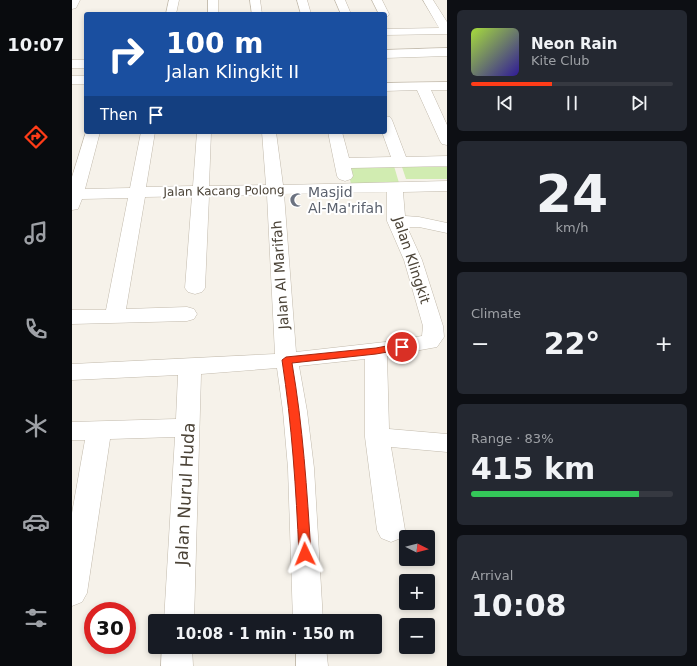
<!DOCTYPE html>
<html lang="en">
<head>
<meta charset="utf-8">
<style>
	:root { --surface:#171b24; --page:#242831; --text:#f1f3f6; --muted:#9ea1a6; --line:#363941; --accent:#ff3c18 }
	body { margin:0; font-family:"DejaVu Sans",sans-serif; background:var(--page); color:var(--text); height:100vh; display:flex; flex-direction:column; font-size:15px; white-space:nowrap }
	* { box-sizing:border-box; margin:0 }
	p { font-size:13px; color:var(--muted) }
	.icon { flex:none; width:22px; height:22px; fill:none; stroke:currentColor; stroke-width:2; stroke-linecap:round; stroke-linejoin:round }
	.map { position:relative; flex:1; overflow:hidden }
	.details { display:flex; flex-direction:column; gap:10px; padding:10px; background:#0d0f14; width:250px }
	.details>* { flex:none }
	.hud { position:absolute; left:12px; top:12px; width:303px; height:122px; border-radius:4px; box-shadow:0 2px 6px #0003; background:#1a4fa0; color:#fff; overflow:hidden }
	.needle { width:26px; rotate:96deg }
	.controls { position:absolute; left:327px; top:530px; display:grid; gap:8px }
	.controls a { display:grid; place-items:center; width:36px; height:36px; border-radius:4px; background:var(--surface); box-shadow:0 2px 6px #0003; font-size:20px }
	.speed { position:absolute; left:12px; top:602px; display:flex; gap:8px; font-size:20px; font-weight:700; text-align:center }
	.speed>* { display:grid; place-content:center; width:52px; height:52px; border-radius:50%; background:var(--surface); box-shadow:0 2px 6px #0003; line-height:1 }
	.speed .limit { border:6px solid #d22; background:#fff; color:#111 }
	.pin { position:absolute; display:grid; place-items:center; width:34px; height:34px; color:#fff; margin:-17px; border:2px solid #fff; border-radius:50%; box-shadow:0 1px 4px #0007 }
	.me { position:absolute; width:44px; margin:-22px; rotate:358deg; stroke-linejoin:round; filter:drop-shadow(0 0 3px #0008) }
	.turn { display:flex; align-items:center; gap:14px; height:84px; padding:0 16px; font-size:18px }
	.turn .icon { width:52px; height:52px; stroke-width:2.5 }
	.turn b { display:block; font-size:28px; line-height:34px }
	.then { display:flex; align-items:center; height:38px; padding:0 16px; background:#0003; gap:8px; font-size:15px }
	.big { font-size:30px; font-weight:800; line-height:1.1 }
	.details .card { flex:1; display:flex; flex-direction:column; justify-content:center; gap:6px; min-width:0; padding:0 14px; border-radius:6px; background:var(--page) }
	.details .dial { align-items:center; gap:0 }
	.dial b { font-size:52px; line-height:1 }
	.song { display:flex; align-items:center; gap:12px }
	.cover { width:48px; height:48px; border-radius:6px; background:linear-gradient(135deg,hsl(80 70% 55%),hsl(250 70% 35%)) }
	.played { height:4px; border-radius:2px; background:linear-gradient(90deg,var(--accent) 40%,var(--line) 40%) }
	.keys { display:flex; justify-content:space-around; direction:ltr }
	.heat { display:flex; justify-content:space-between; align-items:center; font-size:22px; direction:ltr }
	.charge { height:6px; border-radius:3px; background:linear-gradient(90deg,#34c759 83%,var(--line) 0) }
	.trip { position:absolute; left:76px; top:614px; width:234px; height:40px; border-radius:4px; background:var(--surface); box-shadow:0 2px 6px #0003; font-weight:800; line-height:40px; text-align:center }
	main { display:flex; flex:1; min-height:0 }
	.tab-bar { display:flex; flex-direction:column; width:72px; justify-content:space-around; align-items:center; background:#090b0e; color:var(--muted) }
	.tab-bar .icon { width:28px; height:28px }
	.tab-bar .on { color:var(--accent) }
	.tab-bar b { font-size:18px; color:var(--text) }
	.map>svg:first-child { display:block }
	.green { fill:#d1ecb1 }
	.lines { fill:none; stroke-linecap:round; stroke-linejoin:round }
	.minor-casing { stroke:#c2baac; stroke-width:1 }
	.minor { fill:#fff; fill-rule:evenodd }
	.route { fill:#ff3c18; stroke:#a62710 }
	.labels { text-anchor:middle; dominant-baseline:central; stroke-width:4; stroke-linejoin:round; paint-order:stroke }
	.far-street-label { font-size:12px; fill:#4b4337; stroke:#fff }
	.worship-label { font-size:14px; fill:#5b616d; stroke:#fff; text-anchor:start }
	.street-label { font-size:14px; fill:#4b4337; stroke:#fff }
	.near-street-label { font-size:17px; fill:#4b4337; stroke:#fff }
</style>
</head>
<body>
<main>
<nav class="tab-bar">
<b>10:07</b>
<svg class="icon on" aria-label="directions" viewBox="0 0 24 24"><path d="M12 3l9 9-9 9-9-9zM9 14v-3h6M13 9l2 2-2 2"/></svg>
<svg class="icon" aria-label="music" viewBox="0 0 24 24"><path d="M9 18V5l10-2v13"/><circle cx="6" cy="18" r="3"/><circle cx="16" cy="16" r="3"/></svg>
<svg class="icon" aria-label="phone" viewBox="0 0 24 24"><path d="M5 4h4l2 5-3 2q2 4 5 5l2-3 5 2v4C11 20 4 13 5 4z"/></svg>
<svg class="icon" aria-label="climate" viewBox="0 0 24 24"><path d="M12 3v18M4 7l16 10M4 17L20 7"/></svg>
<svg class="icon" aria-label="car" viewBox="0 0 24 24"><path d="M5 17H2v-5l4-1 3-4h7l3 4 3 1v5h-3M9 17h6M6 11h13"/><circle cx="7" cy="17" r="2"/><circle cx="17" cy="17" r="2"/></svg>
<svg class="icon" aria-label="filters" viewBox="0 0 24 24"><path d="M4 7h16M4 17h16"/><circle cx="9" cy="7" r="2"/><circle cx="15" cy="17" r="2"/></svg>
</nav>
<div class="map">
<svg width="375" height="666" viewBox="0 0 375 666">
	<rect width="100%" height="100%" fill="#f6f2ea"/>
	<!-- green -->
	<path class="green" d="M322,166L327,183L279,184L275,167Z
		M330,167H375V179H334Z"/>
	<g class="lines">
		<defs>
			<path id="minor" d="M0,0H8L4,8L0,9Z
				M97,0H107L104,14H94Z
				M136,0H146V14H136Z
				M178,0H188L190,14H180Z
				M225,0H235L239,14H229Z
				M263,0H273L279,14H269Z
				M300,0H310L317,14L316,16L313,17V14H307Z
				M351,0H361L375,22V34L313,35V29L367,28Z
				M375,48V56L313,58V50Z
				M0,60H14V68H0Z
				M0,76H14V84H0Z
				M375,82V90H359L375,125V145L370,144L368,141L345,90L313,91V83Z
				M313,116L318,117L320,120L334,157L375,156V166L279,168L281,176L279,179L273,181L267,179L265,176L256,132H270L277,158L319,157L310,132H313Z
				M14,132H28L13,189L58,188L69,132H83L74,187L121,186L125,132H139L137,186L194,185L190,132H204L211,185L375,181V191L331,192L333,216L347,217L375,223V233L347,227H335L350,260L371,326L372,337L365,347L315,356L317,429L375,434V452L319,447L333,530L329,538L319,542L309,538L305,530L293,437V359L227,366L235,411L242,468L251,621H221L216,468L211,411L205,368L129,374L122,621H92L103,437L38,439L15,593L10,602L0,606V513L13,440H0V422L104,419L106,375L0,380V364L203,354L195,195L137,196L133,288L130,292L123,294L116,292L113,288L120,196L73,197L54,309L115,307L122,309L125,314L122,319L115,321L0,324V310H34L56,198L10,199L6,209L0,210V177ZM315,192V221L332,260L351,326L350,336L313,342L224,352L212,194Z
				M90,647H120L121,666H89Z
				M224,647H254L256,666H224Z"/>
		</defs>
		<!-- minor casing -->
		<use href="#minor" class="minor-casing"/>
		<!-- minor -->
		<use href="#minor" class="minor"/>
	</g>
	<!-- route -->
	<path class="route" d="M330,343L333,344L335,347L333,349L304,354L220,363C231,427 235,490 239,554L237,558L233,559L229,558L227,554C224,489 220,425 210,360L214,357L304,348Z"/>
	<!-- icons -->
	<defs>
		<symbol id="mosque-bare" viewBox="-9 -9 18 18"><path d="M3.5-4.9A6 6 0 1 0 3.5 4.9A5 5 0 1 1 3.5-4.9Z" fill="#6b7280" stroke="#fff" stroke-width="2.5" paint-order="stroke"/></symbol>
	</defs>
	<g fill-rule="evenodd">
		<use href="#mosque-bare" x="215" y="190" width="20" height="20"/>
	</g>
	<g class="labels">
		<!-- far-street labels -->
		<g class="far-street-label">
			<text transform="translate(152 191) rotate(-1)">Jalan Kacang Polong</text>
		</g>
		<!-- worship labels -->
		<g class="worship-label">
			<text x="236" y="192">Masjid<tspan x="236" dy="16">Al-Ma'rifah</tspan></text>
		</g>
		<!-- street labels -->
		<g class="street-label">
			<text transform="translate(340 260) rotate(72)">Jalan Klingkit</text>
			<text transform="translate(208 275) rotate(-94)">Jalan Al Marifah</text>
		</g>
		<!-- near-street labels -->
		<g class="near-street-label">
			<text transform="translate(113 494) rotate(-87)">Jalan Nurul Huda</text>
		</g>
	</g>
</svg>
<div class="controls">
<a><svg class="needle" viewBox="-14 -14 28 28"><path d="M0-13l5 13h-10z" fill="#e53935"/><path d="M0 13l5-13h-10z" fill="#9ea1a6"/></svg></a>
<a>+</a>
<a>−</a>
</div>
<div class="speed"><div class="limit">30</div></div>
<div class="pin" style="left:330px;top:347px;background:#d93025"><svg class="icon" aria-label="arrive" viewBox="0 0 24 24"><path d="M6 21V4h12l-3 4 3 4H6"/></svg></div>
<svg class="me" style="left:233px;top:554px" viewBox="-20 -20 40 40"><path d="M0-17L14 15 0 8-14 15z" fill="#ff3c18" stroke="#fff" stroke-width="4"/></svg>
<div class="trip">10:08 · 1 min · 150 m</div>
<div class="hud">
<div class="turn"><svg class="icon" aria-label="right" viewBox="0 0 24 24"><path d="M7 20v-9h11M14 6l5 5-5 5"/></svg><div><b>100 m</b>Jalan Klingkit II</div></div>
<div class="then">Then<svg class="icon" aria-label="arrive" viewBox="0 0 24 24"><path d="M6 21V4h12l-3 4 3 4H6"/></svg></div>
</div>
</div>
<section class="details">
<div class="card">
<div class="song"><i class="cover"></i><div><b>Neon Rain</b><p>Kite Club</p></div></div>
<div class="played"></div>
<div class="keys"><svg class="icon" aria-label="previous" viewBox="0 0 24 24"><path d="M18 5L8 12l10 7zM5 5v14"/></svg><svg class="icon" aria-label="pause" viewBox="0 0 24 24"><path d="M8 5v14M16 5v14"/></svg><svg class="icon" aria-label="next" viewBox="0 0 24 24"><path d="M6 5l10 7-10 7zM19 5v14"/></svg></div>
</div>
<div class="card dial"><b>24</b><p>km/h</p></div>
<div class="card"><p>Climate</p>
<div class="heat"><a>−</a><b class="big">22°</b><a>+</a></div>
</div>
<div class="card"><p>Range · 83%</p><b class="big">415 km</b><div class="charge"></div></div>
<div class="card"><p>Arrival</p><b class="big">10:08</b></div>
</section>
</main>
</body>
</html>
